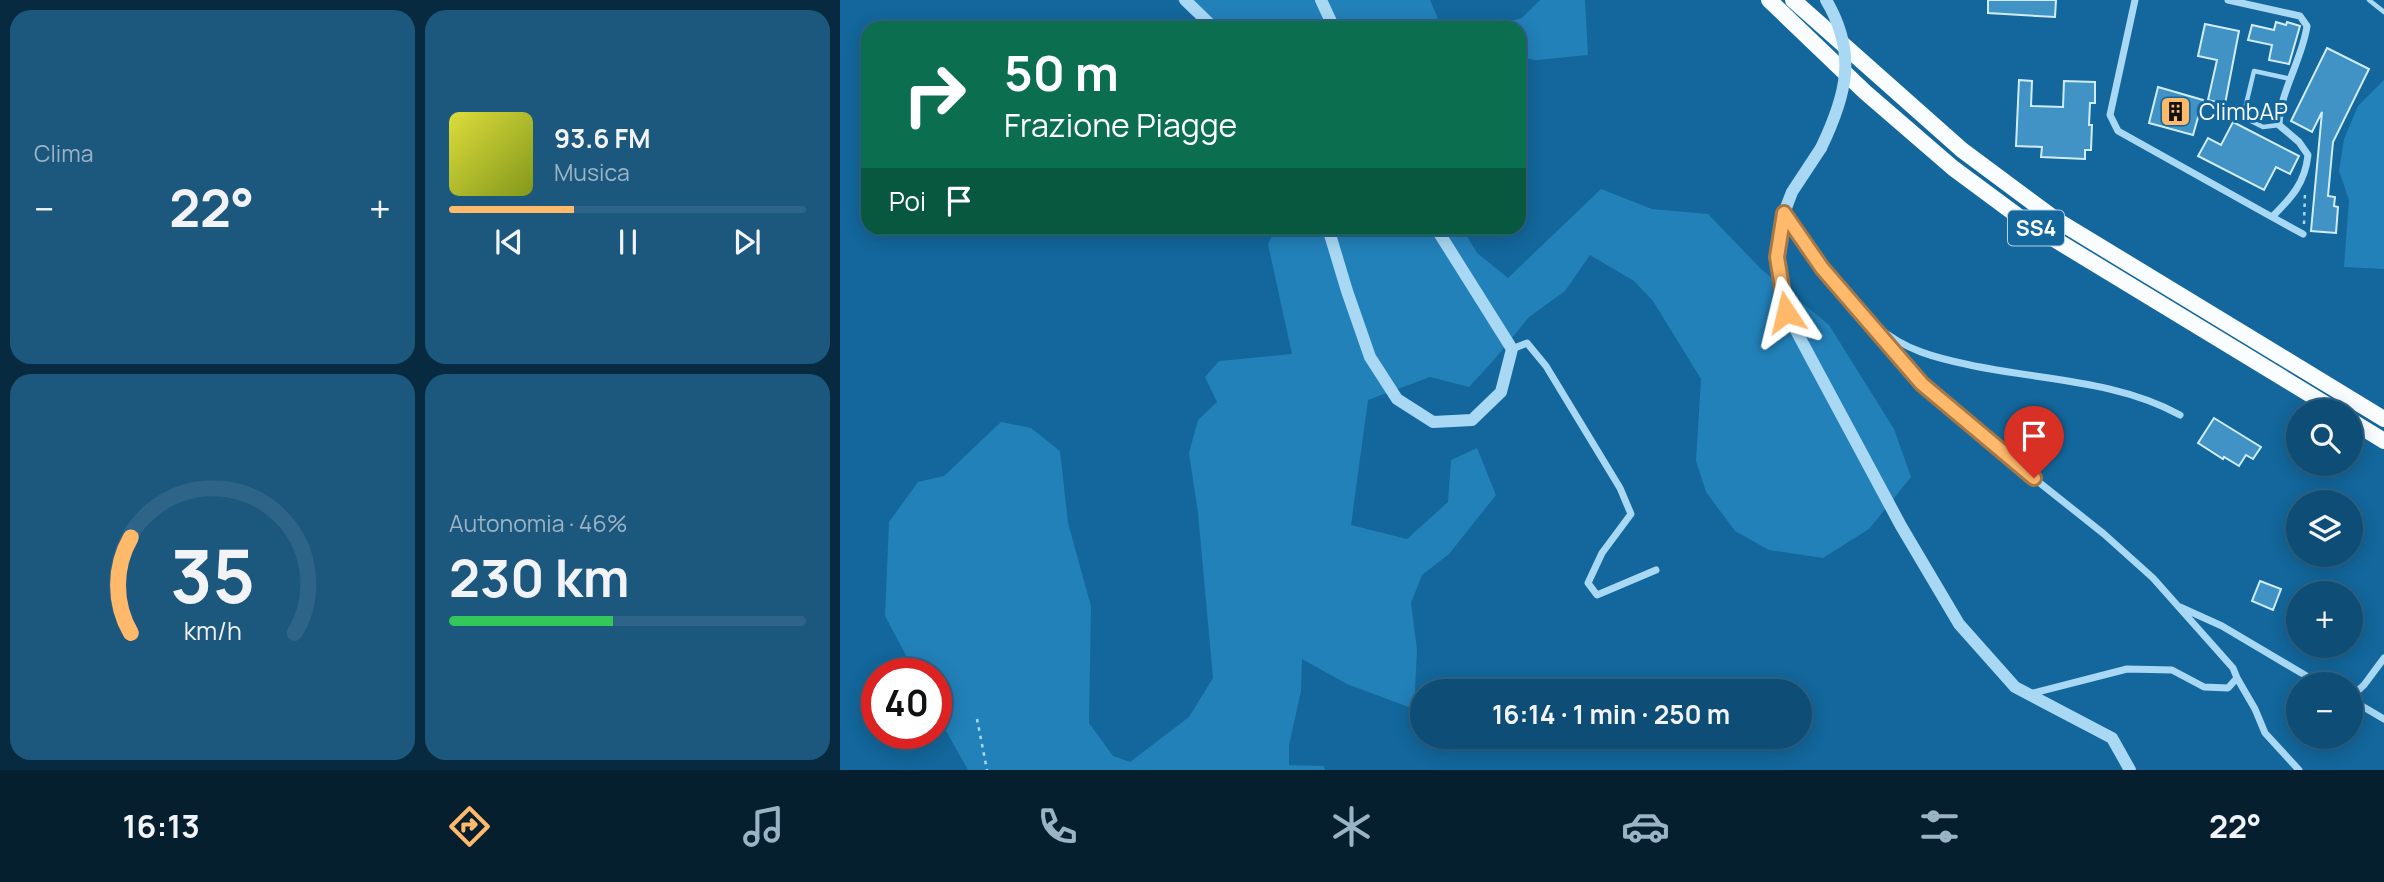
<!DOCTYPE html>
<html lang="it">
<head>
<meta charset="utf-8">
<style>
	:root { --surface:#0e4d75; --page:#1c577d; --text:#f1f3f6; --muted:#9bb4c5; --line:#2e6487; --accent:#ffb96b }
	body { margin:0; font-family:Manrope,sans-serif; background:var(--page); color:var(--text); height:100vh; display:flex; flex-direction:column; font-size:26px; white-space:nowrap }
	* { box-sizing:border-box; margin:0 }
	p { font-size:23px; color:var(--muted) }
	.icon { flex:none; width:38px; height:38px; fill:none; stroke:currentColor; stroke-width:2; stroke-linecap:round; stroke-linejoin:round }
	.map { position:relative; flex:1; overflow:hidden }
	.drawer { display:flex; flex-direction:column; gap:10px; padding:10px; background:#082a40; width:840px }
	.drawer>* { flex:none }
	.guide { position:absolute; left:21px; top:21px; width:665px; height:214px; border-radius:21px; box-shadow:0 4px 18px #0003,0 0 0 2px var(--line); background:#0b6e4f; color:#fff; overflow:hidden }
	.controls { position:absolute; left:1446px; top:399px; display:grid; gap:14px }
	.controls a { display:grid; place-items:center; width:77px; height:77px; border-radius:50%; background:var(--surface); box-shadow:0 4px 18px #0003,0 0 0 2px var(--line); font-size:35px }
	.speed { position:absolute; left:21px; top:658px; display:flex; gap:14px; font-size:35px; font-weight:700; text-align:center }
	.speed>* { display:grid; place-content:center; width:91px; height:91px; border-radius:50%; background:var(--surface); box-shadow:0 4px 18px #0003,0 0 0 2px var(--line); line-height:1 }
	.speed .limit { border:10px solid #d22; background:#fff; color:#111 }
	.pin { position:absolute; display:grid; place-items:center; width:60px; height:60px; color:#fff; margin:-72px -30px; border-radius:50% 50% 50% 0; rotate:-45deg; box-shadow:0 0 7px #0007 }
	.pin .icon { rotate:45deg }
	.me { position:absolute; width:77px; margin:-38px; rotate:350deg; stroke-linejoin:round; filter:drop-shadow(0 0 5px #0008) }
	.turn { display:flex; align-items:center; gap:24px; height:147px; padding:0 28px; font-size:32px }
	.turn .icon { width:91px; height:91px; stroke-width:2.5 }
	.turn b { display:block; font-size:49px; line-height:60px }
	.then { display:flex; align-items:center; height:66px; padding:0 28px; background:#0003; gap:14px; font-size:26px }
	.big { font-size:52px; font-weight:700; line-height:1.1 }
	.drawer .card { flex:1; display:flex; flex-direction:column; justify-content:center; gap:10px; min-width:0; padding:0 24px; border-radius:21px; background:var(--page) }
	.drawer .dial { align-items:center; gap:0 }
	.dial svg { height:182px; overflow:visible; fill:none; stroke:var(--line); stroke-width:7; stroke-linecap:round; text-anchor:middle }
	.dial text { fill:var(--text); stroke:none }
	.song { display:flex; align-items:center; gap:21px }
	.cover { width:84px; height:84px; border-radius:10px; background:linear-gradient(135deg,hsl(60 70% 55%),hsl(70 70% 35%)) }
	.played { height:7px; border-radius:4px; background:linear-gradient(90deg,var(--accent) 35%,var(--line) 35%) }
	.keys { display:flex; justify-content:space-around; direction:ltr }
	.heat { display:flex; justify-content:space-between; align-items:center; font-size:38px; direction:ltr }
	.charge { height:10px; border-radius:5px; background:linear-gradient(90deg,#34c759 46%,var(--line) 0) }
	.drawer .tiles { flex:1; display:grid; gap:10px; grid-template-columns:repeat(2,1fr) }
	.trip { position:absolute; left:570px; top:679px; width:402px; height:70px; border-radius:35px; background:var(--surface); box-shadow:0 4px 18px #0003,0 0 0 2px var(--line); font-weight:700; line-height:70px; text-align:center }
	.tab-bar { display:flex; height:112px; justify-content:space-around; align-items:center; background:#061f2f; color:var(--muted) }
	.tab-bar .icon { width:49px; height:49px }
	.tab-bar .active { color:var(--accent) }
	.tab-bar b { font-size:32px; color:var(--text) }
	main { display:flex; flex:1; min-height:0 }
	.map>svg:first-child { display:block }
	.green { fill:#2281b9 }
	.building { fill:#4093c4; stroke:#d1edfd; stroke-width:2 }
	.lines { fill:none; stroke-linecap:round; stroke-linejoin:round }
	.path { stroke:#a8d8f3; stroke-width:2.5; stroke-dasharray:3.5 5; stroke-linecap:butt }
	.service { stroke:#a8d8f3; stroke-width:4.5 }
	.minor { stroke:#a8d8f3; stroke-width:7 }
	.tertiary { stroke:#a8d8f3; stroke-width:12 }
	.trunk { stroke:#fafdff; stroke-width:16 }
	.tertiary-bridge { stroke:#a8d8f3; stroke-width:12 }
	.route-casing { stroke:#a67846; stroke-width:18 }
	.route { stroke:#ffb96b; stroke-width:12 }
	.labels { text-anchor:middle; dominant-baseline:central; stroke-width:6; stroke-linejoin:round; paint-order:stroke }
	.shield { fill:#13679c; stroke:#b8d1e1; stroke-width:2 }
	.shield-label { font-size:21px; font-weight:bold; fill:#fff }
	.poi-label { font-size:23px; fill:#fff; stroke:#13679c; text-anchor:start }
</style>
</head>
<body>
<main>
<section class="drawer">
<div class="tiles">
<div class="card"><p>Clima</p>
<div class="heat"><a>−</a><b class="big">22°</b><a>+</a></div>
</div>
<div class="card">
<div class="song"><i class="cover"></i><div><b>93.6 FM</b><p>Musica</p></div></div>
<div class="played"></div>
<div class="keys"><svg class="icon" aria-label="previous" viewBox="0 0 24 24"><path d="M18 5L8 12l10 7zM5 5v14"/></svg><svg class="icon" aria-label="pause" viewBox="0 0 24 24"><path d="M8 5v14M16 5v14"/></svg><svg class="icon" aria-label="next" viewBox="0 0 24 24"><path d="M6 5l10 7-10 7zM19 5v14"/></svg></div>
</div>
<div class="card dial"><svg viewBox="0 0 100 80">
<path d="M14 69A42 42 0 1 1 86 69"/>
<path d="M14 69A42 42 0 0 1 14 27" stroke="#ffb96b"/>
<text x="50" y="56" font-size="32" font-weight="700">35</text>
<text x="50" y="72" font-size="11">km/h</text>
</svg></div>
<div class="card"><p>Autonomia · 46%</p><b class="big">230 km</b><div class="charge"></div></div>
</div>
</section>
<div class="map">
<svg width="1544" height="770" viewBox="0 0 1544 770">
	<rect width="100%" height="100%" fill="#13679c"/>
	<!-- green -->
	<path class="green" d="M337,0H590L602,28H368Z
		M700,0H745L748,55L697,60L679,58V28H646L682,18Z
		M1544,80V269L1504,267L1509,200L1499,171L1504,139L1518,106Z
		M761,189L812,209L868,214L921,269L989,325L1054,429L1071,477L1029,529L983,558L929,550L895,531L866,492L856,461L861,379L813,301L794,281L750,255L725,291L689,317L653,361L629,387L590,377L528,400L511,525L567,539L608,502L611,460L637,448L656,495L609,554L582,575L571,603L577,650L574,709L507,684L462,659L461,691L449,745V765L484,766L485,770H128L96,713V674H76L45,616L49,522L78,482L104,476L161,422L191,428L220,451L228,523L251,606L249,723L273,756L290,762L349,717L373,678L358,513L349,453L358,420L377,402L365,377L379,361L452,354L428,244L436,228H622L637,253L668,278Z"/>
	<!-- building -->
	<path class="building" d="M1148,0H1216L1215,17L1148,13Z
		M1436,22L1446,25L1447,22L1460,26L1449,64L1429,60L1432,45L1408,40L1412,25L1434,30Z
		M1365,24L1399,31L1385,104L1368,100L1377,60L1358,56Z
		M1487,48L1529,69L1493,142L1488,196L1495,197L1494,206L1498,207L1496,233L1471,231L1482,112L1472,132L1451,121Z
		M1179,80L1192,81L1191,106L1223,107L1224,81L1255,82V103H1250L1249,125H1252L1251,150H1245V159L1201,157L1202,147L1176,146Z
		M1318,87L1363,100L1353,135L1309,123Z
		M1393,122L1459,156L1450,174L1436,167L1424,190L1358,156L1368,138L1381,145Z
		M1374,418L1421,447L1413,459L1406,455L1399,466L1384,457L1383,459L1358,443Z
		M1420,581L1441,589L1433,610L1412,601Z"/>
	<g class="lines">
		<!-- path -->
		<path class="path" d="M1464,224L1465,192
			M137,719L147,770"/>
		<!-- service -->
		<path class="service" d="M1529,0L1544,12
			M1439,125L1423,127L1403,117L1414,71L1451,79"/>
		<!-- minor -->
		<path class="minor" d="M1295,0L1270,115L1278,131L1432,217C1452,197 1465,183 1468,155L1459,142L1439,125C1440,91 1462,60 1467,26L1460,16L1388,0
			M944,214L982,268L1082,384L1176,464L1264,534L1313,578L1393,668L1397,678L1388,688L1364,687L1332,670L1287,669L1190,694
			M1432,217L1463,234
			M1037,326C1064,350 1096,358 1130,365C1199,380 1277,380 1340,415
			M672,349L687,343L706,366L780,488L791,514L762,553L748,583L757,595L816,570
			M1340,607L1382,626L1480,684
			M1397,678L1415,709L1425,733L1459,770
			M1510,698L1524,685L1544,658
			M1510,699L1544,719"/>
		<!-- tertiary -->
		<path class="tertiary" d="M345,0L374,28
			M481,0L494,28
			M981,148L952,192L944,213L937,256L946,312L1061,526L1119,624L1175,687L1272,738L1290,770
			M488,228L507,291L530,357L557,399L593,422L632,420L661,392L672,349L596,228"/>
		<!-- trunk -->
		<path class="trunk" d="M929,0L1025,92L1113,168L1186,222L1497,411
			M953,0L1122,150L1215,219L1544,419
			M1510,420L1544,441"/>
		<!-- tertiary-bridge -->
		<path class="tertiary-bridge" d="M981,148C1006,96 1018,54 986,0"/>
	</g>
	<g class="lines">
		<defs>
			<path id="route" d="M946,312L937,257L944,213L982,268L1082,384L1194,478"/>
		</defs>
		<!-- route casing -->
		<use href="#route" class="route-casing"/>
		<!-- route -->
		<use href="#route" class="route"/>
	</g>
	<!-- icons -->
	<defs>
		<symbol id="building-square" viewBox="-11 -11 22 22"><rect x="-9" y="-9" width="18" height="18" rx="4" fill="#ffb96b" stroke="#13679c"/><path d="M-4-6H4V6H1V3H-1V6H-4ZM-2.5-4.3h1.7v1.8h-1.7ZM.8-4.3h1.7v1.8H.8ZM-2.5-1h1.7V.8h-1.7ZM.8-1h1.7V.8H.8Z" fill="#111"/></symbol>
	</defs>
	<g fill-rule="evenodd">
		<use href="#building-square" x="1318" y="94" width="35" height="35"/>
	</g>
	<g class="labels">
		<!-- shield labels -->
		<rect class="shield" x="1168" y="210.5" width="56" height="35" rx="5"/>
		<g class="shield-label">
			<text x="1196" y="228">SS4</text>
		</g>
		<!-- poi labels -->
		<g class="poi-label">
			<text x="1359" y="111">ClimbAP</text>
		</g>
	</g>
</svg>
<div class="controls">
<a><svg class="icon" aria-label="search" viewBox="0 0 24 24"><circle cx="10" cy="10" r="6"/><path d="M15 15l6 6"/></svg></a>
<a><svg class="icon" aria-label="layers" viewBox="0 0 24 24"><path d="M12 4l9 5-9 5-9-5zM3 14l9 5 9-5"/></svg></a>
<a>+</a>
<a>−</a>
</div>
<div class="speed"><div class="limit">40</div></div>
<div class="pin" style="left:1194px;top:478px;background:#d93025"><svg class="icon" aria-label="arrive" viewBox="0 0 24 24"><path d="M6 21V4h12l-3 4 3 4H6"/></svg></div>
<svg class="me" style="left:946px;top:312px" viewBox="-20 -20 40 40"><path d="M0-17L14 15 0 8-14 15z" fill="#ffb96b" stroke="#fff" stroke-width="4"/></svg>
<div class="trip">16:14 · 1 min · 250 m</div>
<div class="guide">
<div class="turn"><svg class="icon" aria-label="right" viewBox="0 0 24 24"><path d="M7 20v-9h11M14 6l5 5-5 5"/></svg><div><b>50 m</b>Frazione Piagge</div></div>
<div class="then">Poi<svg class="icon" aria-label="arrive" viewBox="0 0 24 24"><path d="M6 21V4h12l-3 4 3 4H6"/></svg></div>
</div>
</div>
</main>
<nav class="tab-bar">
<b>16:13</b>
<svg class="icon active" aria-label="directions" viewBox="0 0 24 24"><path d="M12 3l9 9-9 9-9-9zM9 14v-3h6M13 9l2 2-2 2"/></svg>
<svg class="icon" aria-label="music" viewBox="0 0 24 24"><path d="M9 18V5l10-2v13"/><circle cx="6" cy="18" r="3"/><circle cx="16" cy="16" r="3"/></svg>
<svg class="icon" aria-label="phone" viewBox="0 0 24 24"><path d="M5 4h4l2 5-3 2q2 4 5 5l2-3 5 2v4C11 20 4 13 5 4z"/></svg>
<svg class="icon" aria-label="climate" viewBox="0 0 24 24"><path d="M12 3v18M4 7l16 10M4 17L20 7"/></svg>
<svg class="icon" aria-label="car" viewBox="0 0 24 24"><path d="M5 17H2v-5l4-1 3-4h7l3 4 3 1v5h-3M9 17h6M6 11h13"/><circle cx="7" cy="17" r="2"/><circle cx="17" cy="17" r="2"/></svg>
<svg class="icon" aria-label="filters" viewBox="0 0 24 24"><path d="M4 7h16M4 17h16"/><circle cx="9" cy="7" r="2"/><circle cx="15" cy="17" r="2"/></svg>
<b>22°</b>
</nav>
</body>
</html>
